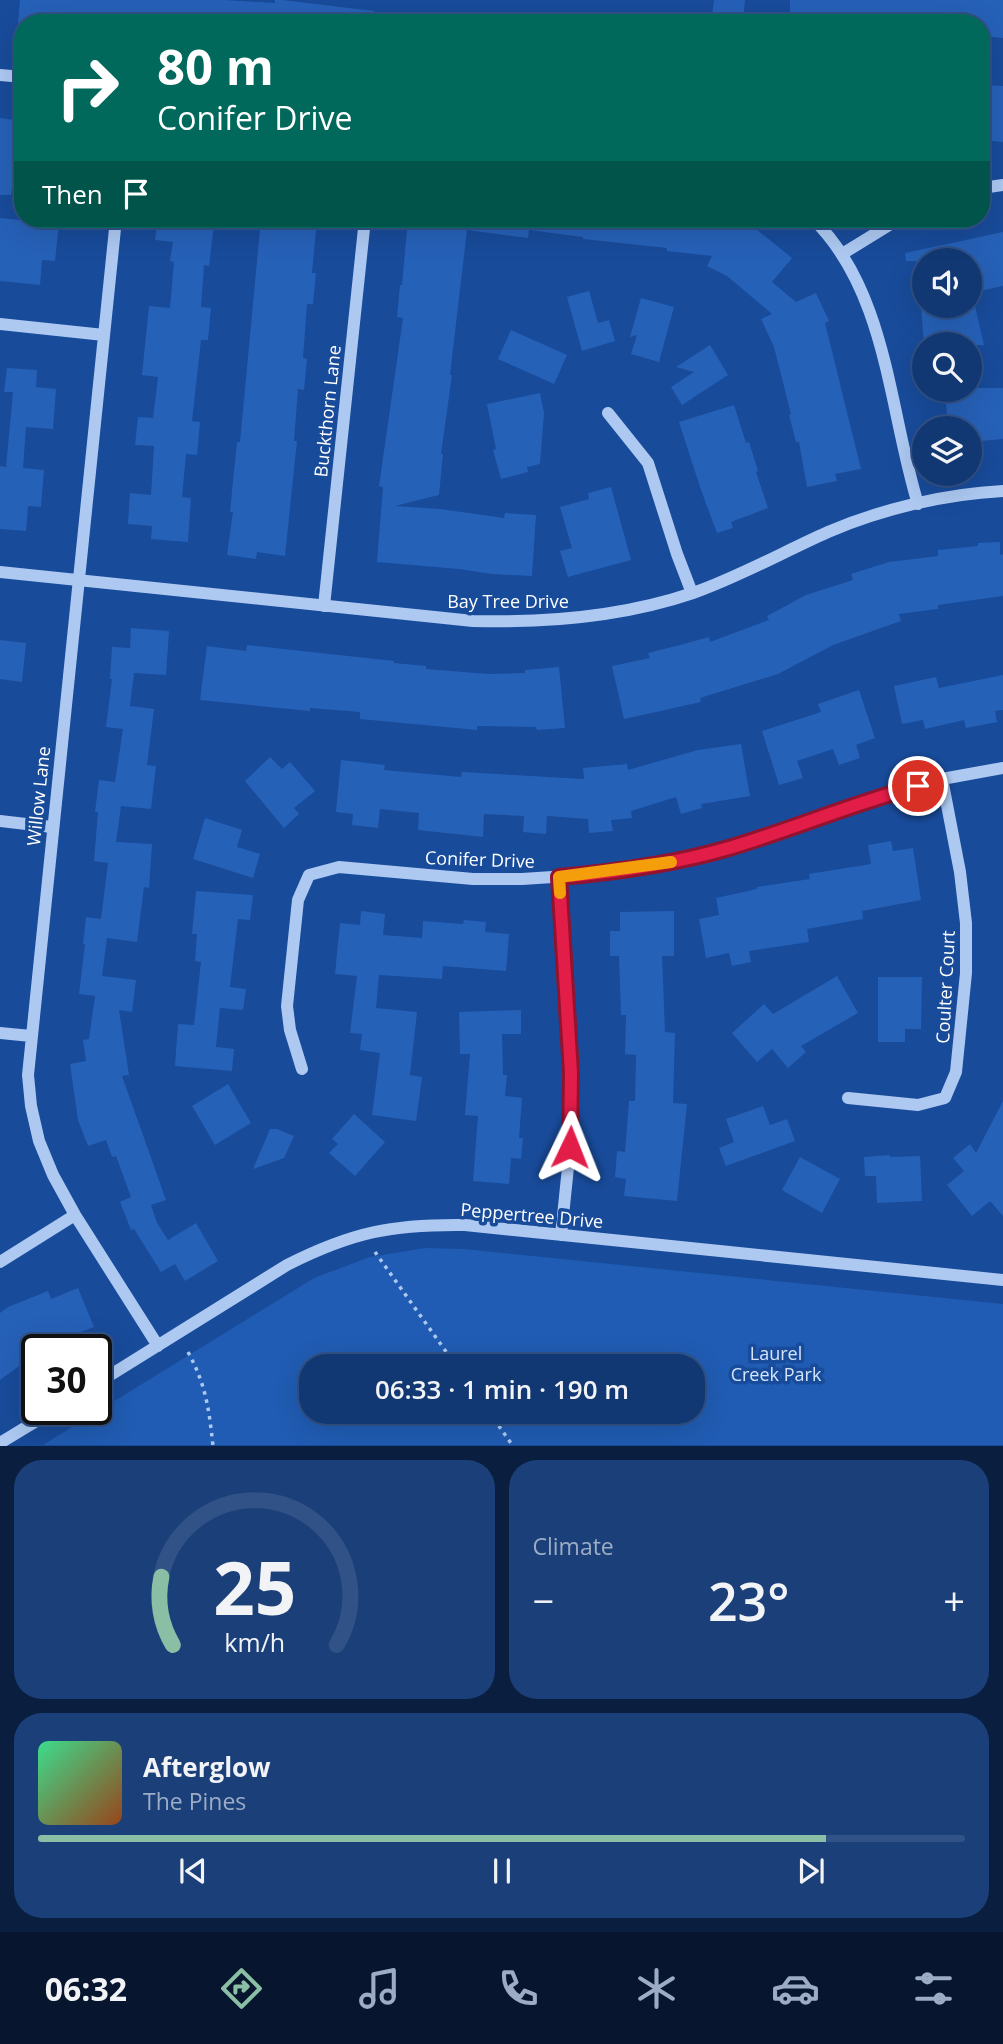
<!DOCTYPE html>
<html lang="en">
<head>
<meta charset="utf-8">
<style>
	:root { --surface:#123874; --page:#1b3f79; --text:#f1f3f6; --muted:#9cacc5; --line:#315286; --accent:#8abfa5 }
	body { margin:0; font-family:"Open Sans",sans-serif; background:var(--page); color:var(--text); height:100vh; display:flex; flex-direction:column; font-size:26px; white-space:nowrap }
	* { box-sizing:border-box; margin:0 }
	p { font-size:23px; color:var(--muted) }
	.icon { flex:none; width:38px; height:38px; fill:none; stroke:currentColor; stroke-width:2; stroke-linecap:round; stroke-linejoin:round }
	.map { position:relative; height:1446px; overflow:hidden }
	.details { display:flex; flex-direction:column; gap:14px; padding:14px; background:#0a1f40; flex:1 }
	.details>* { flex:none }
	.top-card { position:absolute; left:14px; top:14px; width:976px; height:214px; border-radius:28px; box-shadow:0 7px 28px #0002,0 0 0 2px var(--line); background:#00695c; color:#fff; overflow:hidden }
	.tools { position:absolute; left:912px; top:248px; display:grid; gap:14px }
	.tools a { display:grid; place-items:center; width:70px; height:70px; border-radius:50%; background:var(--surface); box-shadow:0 7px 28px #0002,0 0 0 2px var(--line); font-size:35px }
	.speed { position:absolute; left:21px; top:1334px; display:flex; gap:14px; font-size:35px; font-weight:700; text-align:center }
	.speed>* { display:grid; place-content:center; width:91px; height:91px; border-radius:50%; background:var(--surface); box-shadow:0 7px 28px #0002,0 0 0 2px var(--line); line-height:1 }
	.speed .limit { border:4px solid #111; border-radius:10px; background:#fff; color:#111 }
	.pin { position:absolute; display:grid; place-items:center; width:60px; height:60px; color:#fff; margin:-30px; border:4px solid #fff; border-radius:50%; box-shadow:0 2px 7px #0007 }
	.me { position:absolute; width:77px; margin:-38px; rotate:2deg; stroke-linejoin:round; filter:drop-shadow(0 0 5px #0008) }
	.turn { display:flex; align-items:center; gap:24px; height:147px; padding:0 28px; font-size:32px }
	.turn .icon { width:91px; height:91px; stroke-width:2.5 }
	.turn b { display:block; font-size:49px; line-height:60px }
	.then { display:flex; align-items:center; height:66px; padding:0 28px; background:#0003; gap:14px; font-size:26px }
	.big { font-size:52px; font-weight:600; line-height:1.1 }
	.details .widget { flex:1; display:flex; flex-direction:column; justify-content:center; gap:10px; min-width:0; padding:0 24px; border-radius:28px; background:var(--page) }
	.details .dial { align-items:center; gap:0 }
	.dial svg { height:182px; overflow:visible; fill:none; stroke:var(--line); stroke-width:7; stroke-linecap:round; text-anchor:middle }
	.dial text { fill:var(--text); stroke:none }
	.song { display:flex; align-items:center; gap:21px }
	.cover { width:84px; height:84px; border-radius:10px; background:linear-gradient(135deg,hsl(150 70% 55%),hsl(20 70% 35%)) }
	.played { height:7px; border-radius:4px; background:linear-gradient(90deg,var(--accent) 85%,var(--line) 85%) }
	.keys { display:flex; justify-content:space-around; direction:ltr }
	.heat { display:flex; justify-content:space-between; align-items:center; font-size:38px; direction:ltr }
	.details .tiles { flex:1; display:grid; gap:14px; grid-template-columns:1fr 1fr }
	.widget:last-child { grid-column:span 2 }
	.trip { position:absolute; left:299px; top:1354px; width:406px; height:70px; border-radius:28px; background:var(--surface); box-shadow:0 7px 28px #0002,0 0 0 2px var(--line); font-weight:600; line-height:70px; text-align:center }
	.tabs { display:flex; height:112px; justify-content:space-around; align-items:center; background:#07162e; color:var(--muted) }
	.tabs .icon { width:49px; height:49px }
	.tabs .current { color:var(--accent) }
	.tabs b { font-size:32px; color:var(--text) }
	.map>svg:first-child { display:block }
	.green { fill:#205cb3; fill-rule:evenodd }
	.building { fill:#2661b8 }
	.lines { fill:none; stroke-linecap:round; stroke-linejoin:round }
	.path { stroke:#adc9f2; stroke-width:3.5; stroke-dasharray:3.5 5; stroke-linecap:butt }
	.minor { stroke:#adc9f2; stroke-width:12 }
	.route-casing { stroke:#92132f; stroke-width:18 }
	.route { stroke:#e11d48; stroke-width:12 }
	.slow { stroke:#f59e0b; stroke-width:12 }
	.labels { text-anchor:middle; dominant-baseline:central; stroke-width:7; stroke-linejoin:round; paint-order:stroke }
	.street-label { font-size:18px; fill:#fff; stroke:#184b9a }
	.park-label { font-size:18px; fill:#d4e5fc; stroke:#184b9a }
</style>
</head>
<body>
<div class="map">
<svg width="1003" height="1446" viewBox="0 0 1003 1446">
	<rect width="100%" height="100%" fill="#184b9a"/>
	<!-- green -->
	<path class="green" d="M425,1248L464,1249L1003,1304V1445H43L314,1278L370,1257ZM312,1367H693V1412H312Z"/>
	<!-- building -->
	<path class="building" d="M20,0H224L275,3V0H282L374,11V23H157L129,19L128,23H18Z
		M714,0H745L743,19L712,16Z
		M790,0H1003V38L982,36V23H879L790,12Z
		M982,85L1003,86V142L982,140Z
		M0,118L21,121L11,195H0Z
		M0,218L59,224L55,261L42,260L40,285L0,281Z
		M158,219L214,224L209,266L204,265L201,307L211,308L208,340H201L192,421L200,422L197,455L186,454L182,497L191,498L188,542L151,539L152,526L128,524L130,493L151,495L154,446L135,445L138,417L153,418L158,377L142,375L149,306L170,308L174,262L170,261L173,242L155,240Z
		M261,219H317L312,273H316L313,304H307L303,358L307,359L304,390L298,389L294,441H297L285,556L257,552L256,559L227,555L233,512H230L233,481L237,442H240Z
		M408,219H745L758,225L756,229L792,258L772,282L796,302L816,293L829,321L825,323L861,469L835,474L837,481L807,487L799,442H796L789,415L791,414L774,347L761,319L772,314L727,276L707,266L712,256L667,251V248L583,239V237L529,230L528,238L467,230L450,375H452L441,454H443L439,495L395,506L440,509L504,518L505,513L536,515L532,576L492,574L459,569L377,562L383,487L379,486L403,318L397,317L400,285H402Z
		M1003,232V286L970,293V261H906L905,253Z
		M589,291L598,323L609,320L615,341L582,351L567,297Z
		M641,298L674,307L659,362L631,354L637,335L630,337Z
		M921,306H975L984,345H924Z
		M511,330L567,355L554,384L498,359Z
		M710,345L728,375L682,405L671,387L694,372L676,367Z
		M7,368L37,370L36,387L56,389L53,429L26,427L23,468L44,470L41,507L28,506L26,531L0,529V466L6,467L13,392H4Z
		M970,388H1003V439L970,442V429H948L945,390H970Z
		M540,393L544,413L540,464L527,467L528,472L501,479L493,450L496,449L487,404Z
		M734,405L746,443L749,442L758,471L756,472L768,508L731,522L733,528L717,533L701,490L679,422Z
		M611,487L631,560L568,577L560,551L572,548L560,507L589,499L588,493Z
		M1000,542V555L1003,554V596L938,605V609L899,614L901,621L833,645L778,674L700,698L701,702L624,719L612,666L650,658L648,653L680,645L709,637L710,642L769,620L767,616L806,595L853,580L851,574L889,562L938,556V550L978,546V543Z
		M131,628L169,631L166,675L134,673L130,706L154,709L147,765L156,766L151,809L121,806L116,842L152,844L149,888L144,887L137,942L107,938L102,976L136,980L132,1012L119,1010L129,1075L122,1076L166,1200L151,1205L157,1223L168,1240L196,1223L218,1261L185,1281L175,1264L161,1272L134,1229L131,1230L120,1202L131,1197L116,1156L112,1157L106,1140L88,1146L78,1120L70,1064L86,1061L83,1040L89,1039L95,996L79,994L85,944H83L86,917L101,919L108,863L94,861L98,812H95L99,780L115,782L123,729L106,727L112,679H110L112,647L130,648Z
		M0,640L26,643L22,682L0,679Z
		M247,645L394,661V663L426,666V669L488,674L525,673V670L559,667L565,728L537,730L536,727L477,726V730L360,719V712L310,708V711L200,700L207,646L246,651Z
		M1003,675V710L995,711L997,722L966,728L964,720L925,729L923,720L902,724L894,686L936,677L939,688Z
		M859,690L875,738L856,745L860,758L839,765L833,749L797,761L803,778L779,785L762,731L821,712L818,704Z
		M741,744L750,796L701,804L702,808L681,814L676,797L631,811L632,818L611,820L613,831L589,833L588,819L547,816L546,834L523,832L524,816L484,814L483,837L418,830L419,813L380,809L378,828L352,825L353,814L336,812L341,760L385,765L384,770L461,777L462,772L584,779L583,768L627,764L628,770L698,750Z
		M270,757L282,769L290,762L315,791L294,808L299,814L284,828L245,781Z
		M205,818L242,830L237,847L260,854L253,878L193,859Z
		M891,841L893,851L913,848L921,900L862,911L863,919L807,929L809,942L749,951L751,962L732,966L729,953L706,958L699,919L719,915L716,898L757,889V887L810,879L809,874L871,864L868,845Z
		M196,891L253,895L250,920L238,919L230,987L246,989L243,1010L220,1008L216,1047L234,1049L232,1071L175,1066L178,1024L194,1025L201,962L195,961L197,934H192Z
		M361,911L385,914L383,935L422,938L423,921L463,924L464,920L486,922L485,932L509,934L506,971L443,966L442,979L379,975L376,1008L417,1012L410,1075L422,1077L416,1121L372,1115L380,1053L360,1050L362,1034L350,1033L357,976L335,974L340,923L360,925Z
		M674,911V956H662L665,1032L675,1033L673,1103L687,1104L677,1201L624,1196L626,1179L615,1177L617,1151L625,1152L629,1101H635L636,1055L625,1054L626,1015H621L619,956H610V931H620V912Z
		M837,976L858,1013L801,1046L806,1052L788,1068L772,1049L757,1062L732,1033L764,1004L773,1014Z
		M878,977H922L921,1029H905V1042H878Z
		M521,1010V1034H502L503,1075H507L505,1096L522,1098L519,1138H523L521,1159L511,1158L509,1184L473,1181L478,1116L465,1115L470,1054H460L459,1012Z
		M228,1084L251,1123L215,1145L192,1106Z
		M1003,1101V1216L990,1201L972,1216L947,1185L964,1171L953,1158L970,1144L976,1153Z
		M763,1106L770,1125L787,1119L795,1141L726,1166L719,1148L734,1142L726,1119Z
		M354,1114L385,1142L355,1176L329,1153L338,1144L332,1139Z
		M270,1129H277L294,1136L284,1158L253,1169Z
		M890,1155V1157L920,1156L922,1201L877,1203L876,1176H865L864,1157Z
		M800,1157L840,1179L822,1213L782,1190Z
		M78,1288L94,1327L37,1349V1353L0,1380V1313L8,1307L48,1291L51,1299Z"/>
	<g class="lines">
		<!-- path -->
		<path class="path" d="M375,1252L457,1367
			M188,1352C206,1385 209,1409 213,1446
			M489,1412L513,1446"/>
		<!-- minor -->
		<path class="minor" d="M0,75L23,77
			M982,188L1003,185
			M116,219L28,1075L31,1106L39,1141L53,1175L75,1215L158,1346
			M813,219C887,291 889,410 918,504
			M842,254L899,219
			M0,324L104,335
			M608,413L648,463L677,554L692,593
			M0,572L473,621C547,623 622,617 693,593C739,577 783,552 828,532C882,509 944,494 1003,491
			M324,606L365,219
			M0,821L52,827
			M559,877L572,1092L570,1148L561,1235
			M0,1033L31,1036
			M302,1069L290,1030L287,1006L298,900L309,875L339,867L473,879H522L599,874L661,865L727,849L895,792L942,779L1003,768
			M848,1098L918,1105L945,1098L956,1072L966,973V923L960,872L942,779
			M0,1262L75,1215
			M96,1384L287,1265C352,1232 393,1224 465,1225L1003,1280
			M0,1443L56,1409"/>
	</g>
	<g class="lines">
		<defs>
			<path id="route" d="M570,1147L571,1073L559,877C617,872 674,864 729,848C793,829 854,803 918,786"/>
		</defs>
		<!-- route casing -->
		<use href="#route" class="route-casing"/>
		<!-- route -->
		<use href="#route" class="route"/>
		<!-- slow -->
		<path class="slow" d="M560,893L559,877L671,862"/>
	</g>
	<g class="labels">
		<!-- street labels -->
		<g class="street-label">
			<text transform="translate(327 411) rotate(-84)">Buckthorn Lane</text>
			<text x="508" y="601">Bay Tree Drive</text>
			<text transform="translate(38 796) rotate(-84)">Willow Lane</text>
			<text transform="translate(480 859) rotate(2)">Conifer Drive</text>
			<text transform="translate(945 987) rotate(-87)">Coulter Court</text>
			<text transform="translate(532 1215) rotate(5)">Peppertree Drive</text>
		</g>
		<!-- park labels -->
		<g class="park-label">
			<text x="776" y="1353">Laurel<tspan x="776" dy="21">Creek Park</tspan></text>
		</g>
	</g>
</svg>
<div class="tools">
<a><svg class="icon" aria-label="sound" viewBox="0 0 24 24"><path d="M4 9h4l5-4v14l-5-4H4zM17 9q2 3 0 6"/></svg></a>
<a><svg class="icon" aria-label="search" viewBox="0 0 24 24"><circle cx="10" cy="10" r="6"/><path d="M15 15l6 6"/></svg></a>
<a><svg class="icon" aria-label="layers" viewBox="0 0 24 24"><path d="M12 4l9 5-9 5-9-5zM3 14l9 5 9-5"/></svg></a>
</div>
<div class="speed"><div class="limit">30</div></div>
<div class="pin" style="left:918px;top:786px;background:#d93025"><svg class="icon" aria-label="arrive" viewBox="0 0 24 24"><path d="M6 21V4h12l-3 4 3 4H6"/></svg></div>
<svg class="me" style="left:570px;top:1147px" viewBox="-20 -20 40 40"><path d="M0-17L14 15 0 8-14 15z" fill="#e11d48" stroke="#fff" stroke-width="4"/></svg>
<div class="trip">06:33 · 1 min · 190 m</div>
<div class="top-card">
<div class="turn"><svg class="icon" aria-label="right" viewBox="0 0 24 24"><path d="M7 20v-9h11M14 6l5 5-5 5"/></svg><div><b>80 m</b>Conifer Drive</div></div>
<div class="then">Then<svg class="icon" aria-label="arrive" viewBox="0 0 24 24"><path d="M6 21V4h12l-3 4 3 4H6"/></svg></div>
</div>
</div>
<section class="details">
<div class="tiles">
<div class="widget dial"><svg viewBox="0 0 100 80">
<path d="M14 69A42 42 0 1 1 86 69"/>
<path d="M14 69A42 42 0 0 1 9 39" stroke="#8abfa5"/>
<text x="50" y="56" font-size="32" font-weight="700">25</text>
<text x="50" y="72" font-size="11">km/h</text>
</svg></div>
<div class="widget"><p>Climate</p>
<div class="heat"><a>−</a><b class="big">23°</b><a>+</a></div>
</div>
<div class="widget">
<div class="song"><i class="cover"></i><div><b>Afterglow</b><p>The Pines</p></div></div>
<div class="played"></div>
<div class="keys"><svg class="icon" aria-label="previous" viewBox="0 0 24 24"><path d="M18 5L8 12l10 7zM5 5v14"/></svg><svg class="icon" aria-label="pause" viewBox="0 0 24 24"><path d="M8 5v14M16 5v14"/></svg><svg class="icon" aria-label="next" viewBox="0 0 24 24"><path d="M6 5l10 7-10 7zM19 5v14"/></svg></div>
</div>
</div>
</section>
<nav class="tabs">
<b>06:32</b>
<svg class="icon current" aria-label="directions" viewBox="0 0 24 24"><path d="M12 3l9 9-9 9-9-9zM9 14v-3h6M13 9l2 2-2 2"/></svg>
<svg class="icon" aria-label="music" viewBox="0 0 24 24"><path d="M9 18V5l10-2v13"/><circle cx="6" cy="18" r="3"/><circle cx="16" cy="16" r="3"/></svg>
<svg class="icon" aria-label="phone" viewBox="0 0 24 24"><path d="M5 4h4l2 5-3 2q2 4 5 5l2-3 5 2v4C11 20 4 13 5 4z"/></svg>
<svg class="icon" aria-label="climate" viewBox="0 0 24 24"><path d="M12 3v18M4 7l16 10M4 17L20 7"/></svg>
<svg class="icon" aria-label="car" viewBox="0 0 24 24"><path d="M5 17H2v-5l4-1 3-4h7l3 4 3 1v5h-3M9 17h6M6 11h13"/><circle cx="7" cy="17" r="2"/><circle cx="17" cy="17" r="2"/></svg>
<svg class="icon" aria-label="filters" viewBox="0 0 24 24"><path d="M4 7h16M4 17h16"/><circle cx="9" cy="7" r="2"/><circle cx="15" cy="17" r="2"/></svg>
</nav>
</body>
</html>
